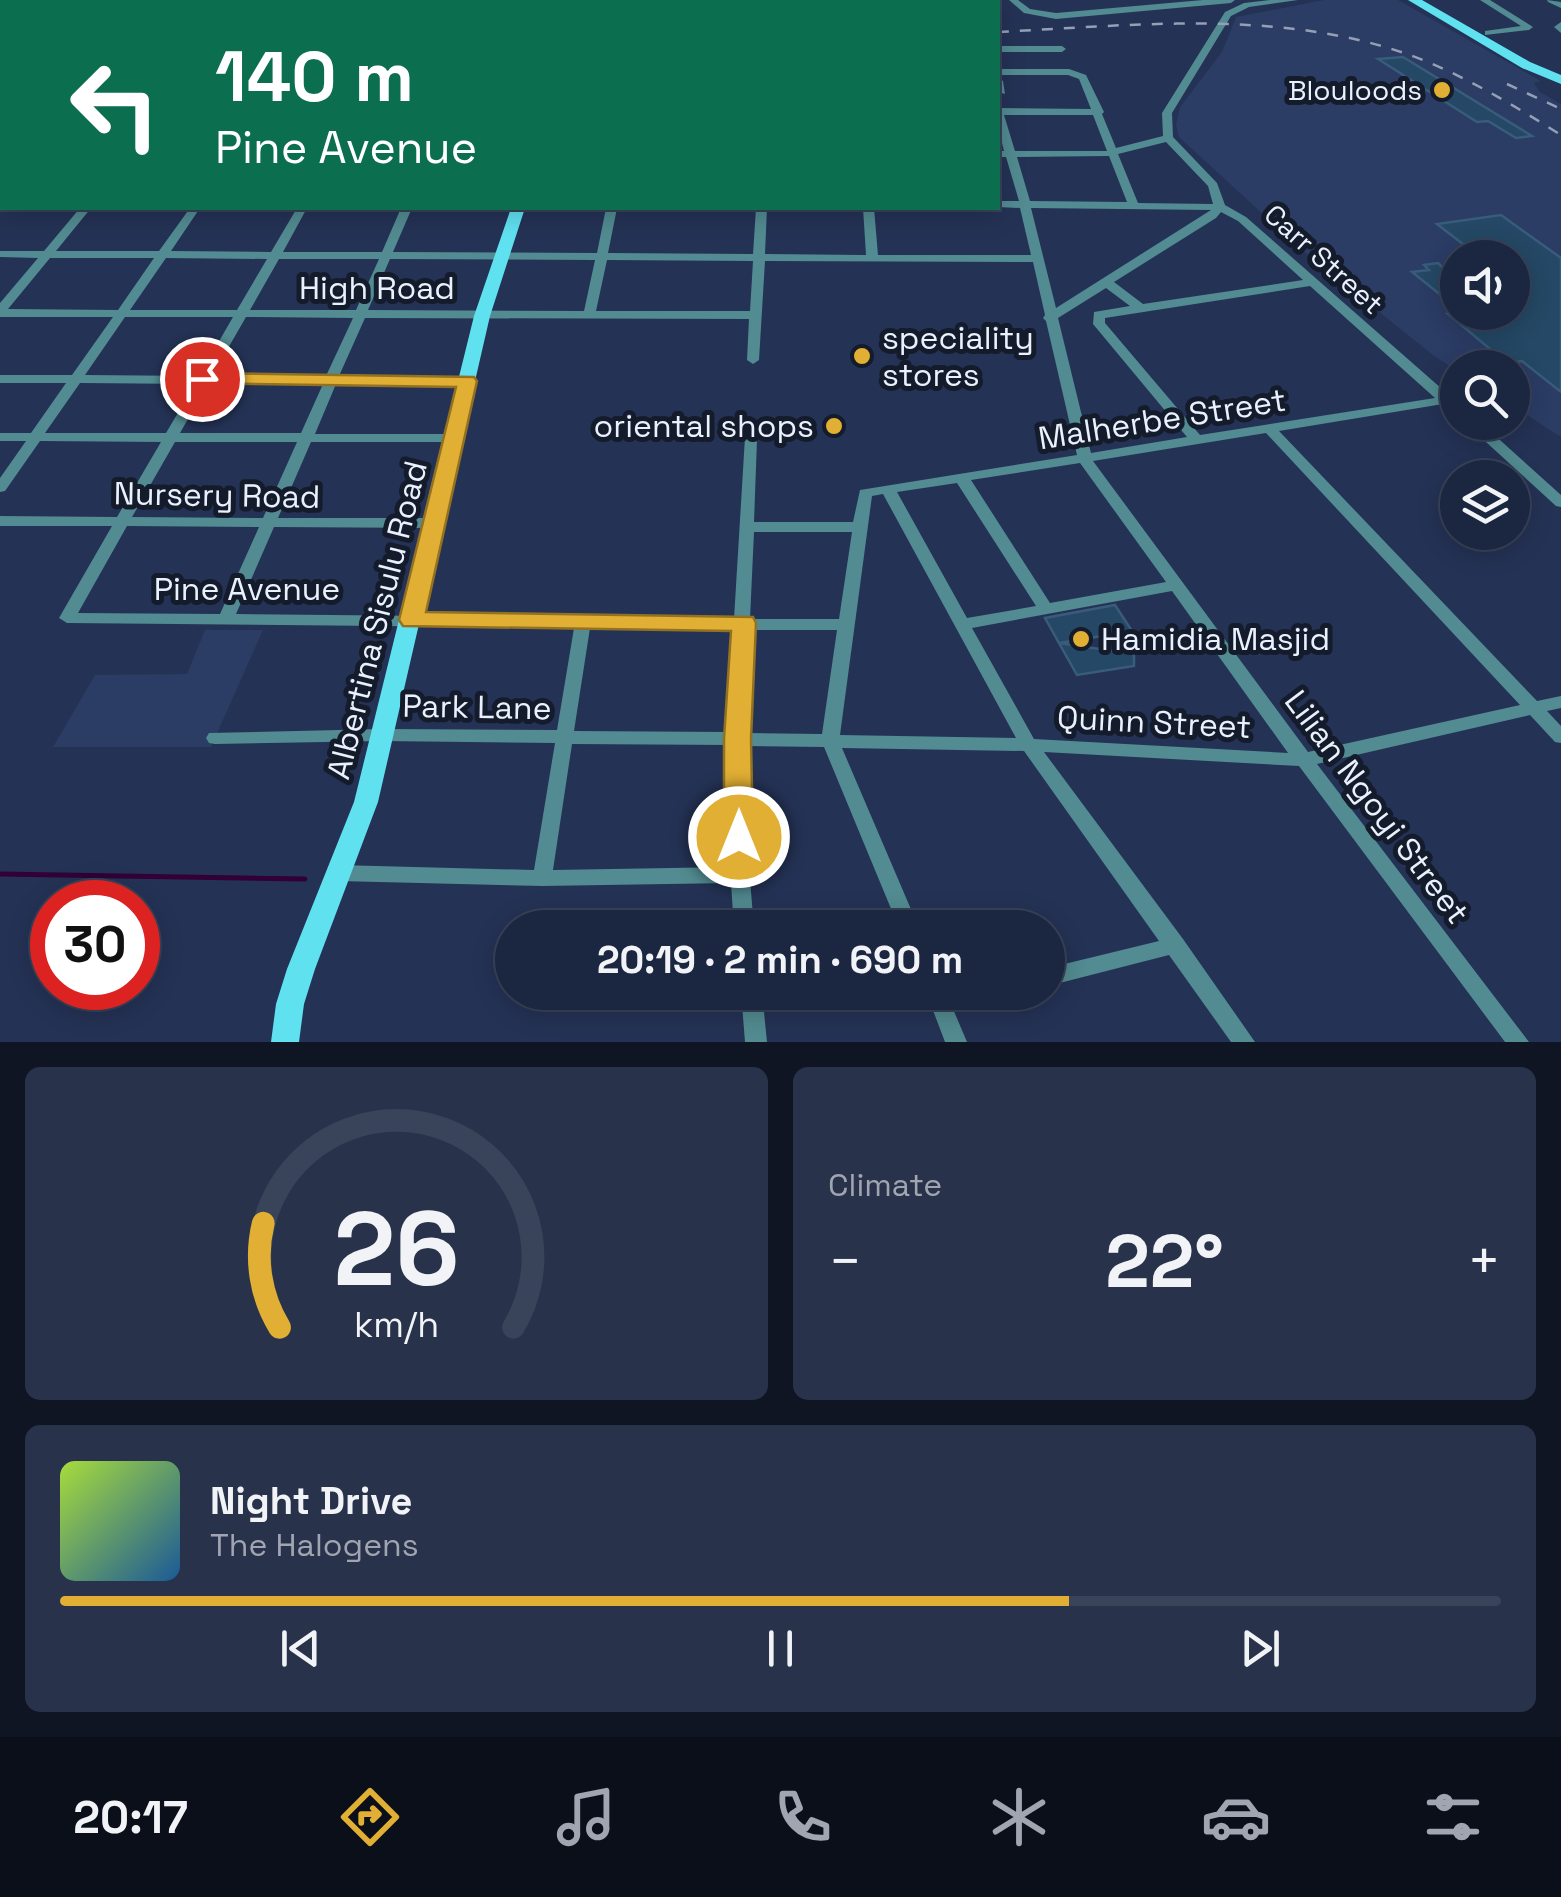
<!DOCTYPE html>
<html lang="en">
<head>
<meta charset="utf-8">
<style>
	:root { --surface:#1b2640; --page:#28324b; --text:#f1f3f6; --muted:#a0a5b1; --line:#394359; --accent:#e1af34 }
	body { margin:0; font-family:"Space Grotesk",sans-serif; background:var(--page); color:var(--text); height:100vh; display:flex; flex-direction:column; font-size:38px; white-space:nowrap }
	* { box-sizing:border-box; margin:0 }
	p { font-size:32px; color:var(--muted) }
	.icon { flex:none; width:55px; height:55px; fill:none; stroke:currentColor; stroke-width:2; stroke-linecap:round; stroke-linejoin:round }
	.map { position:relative; height:1042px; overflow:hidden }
	.details { display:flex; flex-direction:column; gap:25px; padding:25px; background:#0f1523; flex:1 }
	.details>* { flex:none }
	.hud { position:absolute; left:0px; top:0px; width:1000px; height:210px; box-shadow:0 5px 25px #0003,0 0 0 2px var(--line); background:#0b6e4f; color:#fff; overflow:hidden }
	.controls { position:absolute; left:1440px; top:240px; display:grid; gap:20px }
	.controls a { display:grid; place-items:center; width:90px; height:90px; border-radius:50%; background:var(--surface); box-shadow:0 5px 25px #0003,0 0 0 2px var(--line); font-size:50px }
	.speed { position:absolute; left:30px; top:880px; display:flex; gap:20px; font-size:50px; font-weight:700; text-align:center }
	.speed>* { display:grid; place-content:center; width:130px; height:130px; border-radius:50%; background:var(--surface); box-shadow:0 5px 25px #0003,0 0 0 2px var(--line); line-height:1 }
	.speed .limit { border:15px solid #d22; background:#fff; color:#111 }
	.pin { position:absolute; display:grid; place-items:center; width:85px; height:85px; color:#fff; margin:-42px; border:5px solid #fff; border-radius:50%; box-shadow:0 2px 10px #0007 }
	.me { position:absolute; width:110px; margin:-55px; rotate:0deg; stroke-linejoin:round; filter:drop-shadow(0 0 8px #0008) }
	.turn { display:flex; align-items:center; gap:35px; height:210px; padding:0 50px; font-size:45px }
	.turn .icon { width:130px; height:130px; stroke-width:2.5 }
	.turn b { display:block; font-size:70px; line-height:85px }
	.big { font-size:75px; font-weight:600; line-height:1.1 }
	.details .widget { flex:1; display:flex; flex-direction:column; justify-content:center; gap:15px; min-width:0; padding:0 35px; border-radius:15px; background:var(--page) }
	.details .dial { align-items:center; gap:0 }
	.dial svg { height:260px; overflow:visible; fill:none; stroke:var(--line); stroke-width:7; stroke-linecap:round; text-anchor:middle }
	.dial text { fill:var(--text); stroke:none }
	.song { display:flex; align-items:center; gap:30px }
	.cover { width:120px; height:120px; border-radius:15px; background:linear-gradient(135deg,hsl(80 70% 55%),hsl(210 70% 35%)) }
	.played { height:10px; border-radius:5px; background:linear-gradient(90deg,var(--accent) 70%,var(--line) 70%) }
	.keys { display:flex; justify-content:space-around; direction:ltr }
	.heat { display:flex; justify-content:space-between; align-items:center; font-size:55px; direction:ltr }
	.details .tiles { flex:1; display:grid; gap:25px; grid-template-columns:1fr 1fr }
	.widget:last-child { grid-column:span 2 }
	.trip { position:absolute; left:495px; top:910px; width:570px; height:100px; border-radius:50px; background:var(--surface); box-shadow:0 5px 25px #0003,0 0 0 2px var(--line); font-weight:600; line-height:100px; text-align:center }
	.tabs { display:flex; height:160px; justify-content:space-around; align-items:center; background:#0b0f1a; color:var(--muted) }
	.tabs .icon { width:70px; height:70px }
	.tabs .selected { color:var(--accent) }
	.tabs b { font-size:45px; color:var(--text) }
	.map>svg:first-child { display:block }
	.built { fill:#2b3c65; fill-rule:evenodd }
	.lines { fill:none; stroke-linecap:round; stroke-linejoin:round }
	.stream { stroke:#320036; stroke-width:5 }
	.building { fill:#244865; stroke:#385c7a; stroke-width:2.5 }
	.minor { fill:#528b91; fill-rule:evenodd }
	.major { fill:#60e1f0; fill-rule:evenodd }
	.rail { stroke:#959fb6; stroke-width:2.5; stroke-dasharray:11 11; stroke-linecap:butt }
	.route { fill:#e1af34; stroke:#927222; stroke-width:2.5 }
	.poi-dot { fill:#e1af34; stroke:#141b2b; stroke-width:4 }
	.labels { text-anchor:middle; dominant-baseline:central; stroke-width:10; stroke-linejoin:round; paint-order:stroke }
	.far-poi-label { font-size:28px; fill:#eaf1fe; stroke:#141b2b; text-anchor:end }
	.far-street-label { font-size:28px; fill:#eaf1fe; stroke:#141b2b }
	.street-label { font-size:32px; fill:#eaf1fe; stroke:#141b2b }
	.poi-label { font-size:32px; fill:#eaf1fe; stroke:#141b2b; text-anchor:start }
</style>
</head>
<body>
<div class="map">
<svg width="1561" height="1042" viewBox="0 0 1561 1042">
	<rect width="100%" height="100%" fill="#243255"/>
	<!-- built -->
	<path class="built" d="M1324,0H1398L1541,81L1534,83L1540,92L1561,104V437L1513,406L1512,368H1458L1457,371L1434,356L1302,250L1179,137L1176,125L1180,107L1222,52L1236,17ZM1458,258H1512V312H1458Z
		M205,630H263L211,747H53L95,675L187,674Z"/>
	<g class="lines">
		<!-- stream -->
		<path class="stream" d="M0,874L305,879"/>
	</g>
	<!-- building -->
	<path class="building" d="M1403,57L1532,136L1516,138L1488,121L1477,122L1378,59Z
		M1501,215L1561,258V392L1522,361L1510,363L1496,354L1448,314L1512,312V258H1481L1437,224Z
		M1438,263L1443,268L1458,265V309L1412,272L1429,270L1424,265Z
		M1115,605L1132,631L1059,643L1045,618Z
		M1059,643L1134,654V666L1077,675Z"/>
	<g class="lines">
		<!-- minor -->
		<path class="minor" d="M0,0L5,1L6,2L0,6Z
			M18,0H28L26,2H17Z
			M145,0H155L153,2H144Z
			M228,0H238L236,2H227Z
			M313,0H322L320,2H312Z
			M398,0H407L405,2H397Z
			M485,0H493L492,2H484Z
			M656,0H664V2H656Z
			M777,0H785V2H777Z
			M824,0H929L930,1L828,2Z
			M940,0H949L950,2H942Z
			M1009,0H1018L1030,9L1056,13L1203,0H1235L1231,3L1056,19L1024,13Z
			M1270,0H1298L1249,7L1231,16L1172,113L1173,137L1217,183L1225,205L1246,217L1458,403V415L1443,404L1279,431L1537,701L1561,696V708L1547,711L1561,726V743L1555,742L1530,715L1317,764L1529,1042H1505L1299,766L1044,752L1183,939L1255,1042H1231L1169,955L1048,986V968L1159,941L1024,751L842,748L919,928H899L824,747L746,746L749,867L754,928H734L731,883L542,886L338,881L331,879L328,873L331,867L338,865L534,870L555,743L382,741L215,744L209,743L206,738L209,733L382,729L557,730L574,628L67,623L59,618L112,526H0V516L117,517L161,442L40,441L5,491L0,492V478L26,441H0V433H31L66,383H0V375H72L113,317H0V303L38,258L0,257V251H44L80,208H91L56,251H159L190,208H200L171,251L271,252L297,208H307L283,252H382L401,208H412L393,252L597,253L606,208H617L608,253L753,254L756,208H767L765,254L866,255L863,208H874L878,255H1031L1020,208L998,207V201H1019L1006,157H998V151H1004L998,126V108L1091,109L1079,79L1068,75H998V69H1069L1086,75L1104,112L1102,114L1116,148L1163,136L1162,113L1225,12L1244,3ZM1004,115H1093L1107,151H1015ZM1166,142L1208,186L1213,204L1138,203L1118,154ZM1109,156L1127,202L1030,201L1017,157ZM1031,208L1211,210L1056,308ZM1221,212L1238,221L1303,280L1143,304L1114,282L1216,218ZM50,258H154L118,310L8,309ZM166,258L267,259L237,310H130ZM279,259H379L356,310H250ZM390,259L595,260L584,311L368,310ZM607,260L753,261L750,311H596ZM765,261L1033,262L1045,315L1043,318L1046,321L1077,455L860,490L853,522H754L757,440L750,436L745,437L734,619L236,614L274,527L434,528L442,523L434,518H278L311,442H454L461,438L454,434H315L336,384L467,385L474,381L467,377L339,376L365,318L749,319L747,360L753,364L759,360ZM1310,286L1435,398L1200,435L1105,323V318ZM1106,288L1130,306L1094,312L1093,324L1187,437L1091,453L1058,318ZM125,317H233L199,376L85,375ZM246,317L353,318L326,376H212ZM80,383L195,384L166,433H45ZM208,384H323L301,433H180ZM1266,433L1520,705L1308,752L1093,461ZM175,442H297L263,518L132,517ZM1080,463L1166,582L1050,603L971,480ZM957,483L1036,606L967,618L897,492ZM883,494L1016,738L840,735L872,496ZM127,526L259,527L220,614L78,613ZM754,532H852L839,619H750ZM1172,591L1288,753L1034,739L972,628ZM590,628L733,629L729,732L574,731ZM749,630H837L822,734L746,733ZM572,744L728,745L729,867L553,870Z
			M1480,0H1490L1533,27L1529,30L1485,35V31L1521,26Z
			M1547,0L1561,2V8L1548,2Z
			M1561,22V33L1554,27Z
			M998,46H1062L1066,49L1062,52H998Z
			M998,78L1003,81L1005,94L998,92Z
			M0,79H2V85H0Z
			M0,139H2V146H0Z
			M0,195H2V201H0Z
			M1464,422H1480L1561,495V507L1556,506Z
			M741,992H762L767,1042H745Z
			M926,992H994L991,998L953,1009L967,1042H945Z"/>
		<!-- major -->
		<path class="major" d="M1408,0H1422L1530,62L1561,75V84L1522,68Z
			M511,208H525L490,316L378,802L315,969L304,1004L299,1042H271L276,1004L287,969L354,802L474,316Z"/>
		<!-- rail -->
		<path class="rail" d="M707,0L715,2
			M998,32C1138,25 1294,7 1428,62C1475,82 1518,108 1561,135
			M1507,84L1561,109"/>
	</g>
	<!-- route -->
	<path class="route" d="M202,373L474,377L477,381L426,612L753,617L756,623L751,739L753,837L749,845L739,848L729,845L724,837V739L731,631L403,626L399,620L456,387L195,383V375Z"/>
	<!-- markers -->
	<g class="poi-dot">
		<circle cx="1442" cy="90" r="10"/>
		<circle cx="862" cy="356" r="10"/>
		<circle cx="834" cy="426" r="10"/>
		<circle cx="1081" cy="639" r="10"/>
	</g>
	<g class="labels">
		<!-- far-poi labels -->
		<g class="far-poi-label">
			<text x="1422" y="90">Blouloods</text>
		</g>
		<!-- far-street labels -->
		<g class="far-street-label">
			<text transform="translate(1324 259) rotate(42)">Carr Street</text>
		</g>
		<!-- street labels -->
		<g class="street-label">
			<text x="377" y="288">High Road</text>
			<text transform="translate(1162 419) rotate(-9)">Malherbe Street</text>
			<text transform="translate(217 495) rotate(1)">Nursery Road</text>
			<text x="247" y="589">Pine Avenue</text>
			<text transform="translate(377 620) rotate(-76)">Albertina Sisulu Road</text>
			<text transform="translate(477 707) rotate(1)">Park Lane</text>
			<text transform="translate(1154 722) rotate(3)">Quinn Street</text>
			<text transform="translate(1377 807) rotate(53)">Lilian Ngoyi Street</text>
		</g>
		<!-- poi labels -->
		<g class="poi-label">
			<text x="882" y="338">speciality<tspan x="882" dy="37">stores</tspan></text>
			<text x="814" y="426" text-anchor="end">oriental shops</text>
			<text x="1101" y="639">Hamidia Masjid</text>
		</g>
	</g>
</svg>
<div class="controls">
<a><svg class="icon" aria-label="sound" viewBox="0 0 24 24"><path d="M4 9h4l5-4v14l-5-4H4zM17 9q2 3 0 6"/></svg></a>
<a><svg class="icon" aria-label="search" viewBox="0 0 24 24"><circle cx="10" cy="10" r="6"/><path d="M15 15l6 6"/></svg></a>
<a><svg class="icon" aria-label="layers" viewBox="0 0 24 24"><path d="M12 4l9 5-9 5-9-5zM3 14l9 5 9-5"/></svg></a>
</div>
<div class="speed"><div class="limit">30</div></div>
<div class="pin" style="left:202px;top:379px;background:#d93025"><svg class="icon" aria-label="arrive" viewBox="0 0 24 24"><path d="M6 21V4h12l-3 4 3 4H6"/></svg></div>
<svg class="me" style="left:739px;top:837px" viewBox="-20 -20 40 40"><circle r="17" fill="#e1af34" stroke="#fff" stroke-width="3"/><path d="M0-11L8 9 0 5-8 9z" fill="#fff"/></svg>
<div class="trip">20:19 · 2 min · 690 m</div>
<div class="hud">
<div class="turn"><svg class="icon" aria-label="left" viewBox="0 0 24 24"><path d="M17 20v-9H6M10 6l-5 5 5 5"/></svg><div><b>140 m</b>Pine Avenue</div></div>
</div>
</div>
<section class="details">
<div class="tiles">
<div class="widget dial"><svg viewBox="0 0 100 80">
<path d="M14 69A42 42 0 1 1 86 69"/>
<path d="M14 69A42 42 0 0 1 9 37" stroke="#e1af34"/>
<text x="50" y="56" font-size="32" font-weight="700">26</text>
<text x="50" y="72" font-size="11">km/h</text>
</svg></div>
<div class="widget"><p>Climate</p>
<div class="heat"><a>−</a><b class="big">22°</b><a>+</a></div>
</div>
<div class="widget">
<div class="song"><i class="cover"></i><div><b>Night Drive</b><p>The Halogens</p></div></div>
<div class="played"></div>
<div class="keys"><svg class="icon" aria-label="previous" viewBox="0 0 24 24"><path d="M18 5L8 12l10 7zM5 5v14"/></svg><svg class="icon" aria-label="pause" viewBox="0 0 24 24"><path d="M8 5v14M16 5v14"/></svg><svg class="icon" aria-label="next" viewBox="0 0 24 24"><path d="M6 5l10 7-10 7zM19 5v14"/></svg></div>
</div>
</div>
</section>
<nav class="tabs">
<b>20:17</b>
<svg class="icon selected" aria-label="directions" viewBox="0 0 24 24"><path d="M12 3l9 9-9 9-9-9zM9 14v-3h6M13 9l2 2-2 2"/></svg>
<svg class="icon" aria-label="music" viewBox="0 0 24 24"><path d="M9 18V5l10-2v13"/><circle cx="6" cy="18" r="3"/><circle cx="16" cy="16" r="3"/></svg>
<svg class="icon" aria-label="phone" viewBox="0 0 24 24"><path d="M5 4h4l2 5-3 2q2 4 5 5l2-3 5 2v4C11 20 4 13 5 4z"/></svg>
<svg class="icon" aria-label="climate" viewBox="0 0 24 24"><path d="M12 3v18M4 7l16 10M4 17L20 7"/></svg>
<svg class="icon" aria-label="car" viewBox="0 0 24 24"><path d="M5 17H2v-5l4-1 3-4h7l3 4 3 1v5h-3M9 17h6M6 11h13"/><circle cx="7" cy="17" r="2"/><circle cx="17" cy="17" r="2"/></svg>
<svg class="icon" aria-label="filters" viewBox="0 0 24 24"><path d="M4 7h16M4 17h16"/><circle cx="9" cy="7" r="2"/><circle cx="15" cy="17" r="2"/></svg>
</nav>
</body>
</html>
